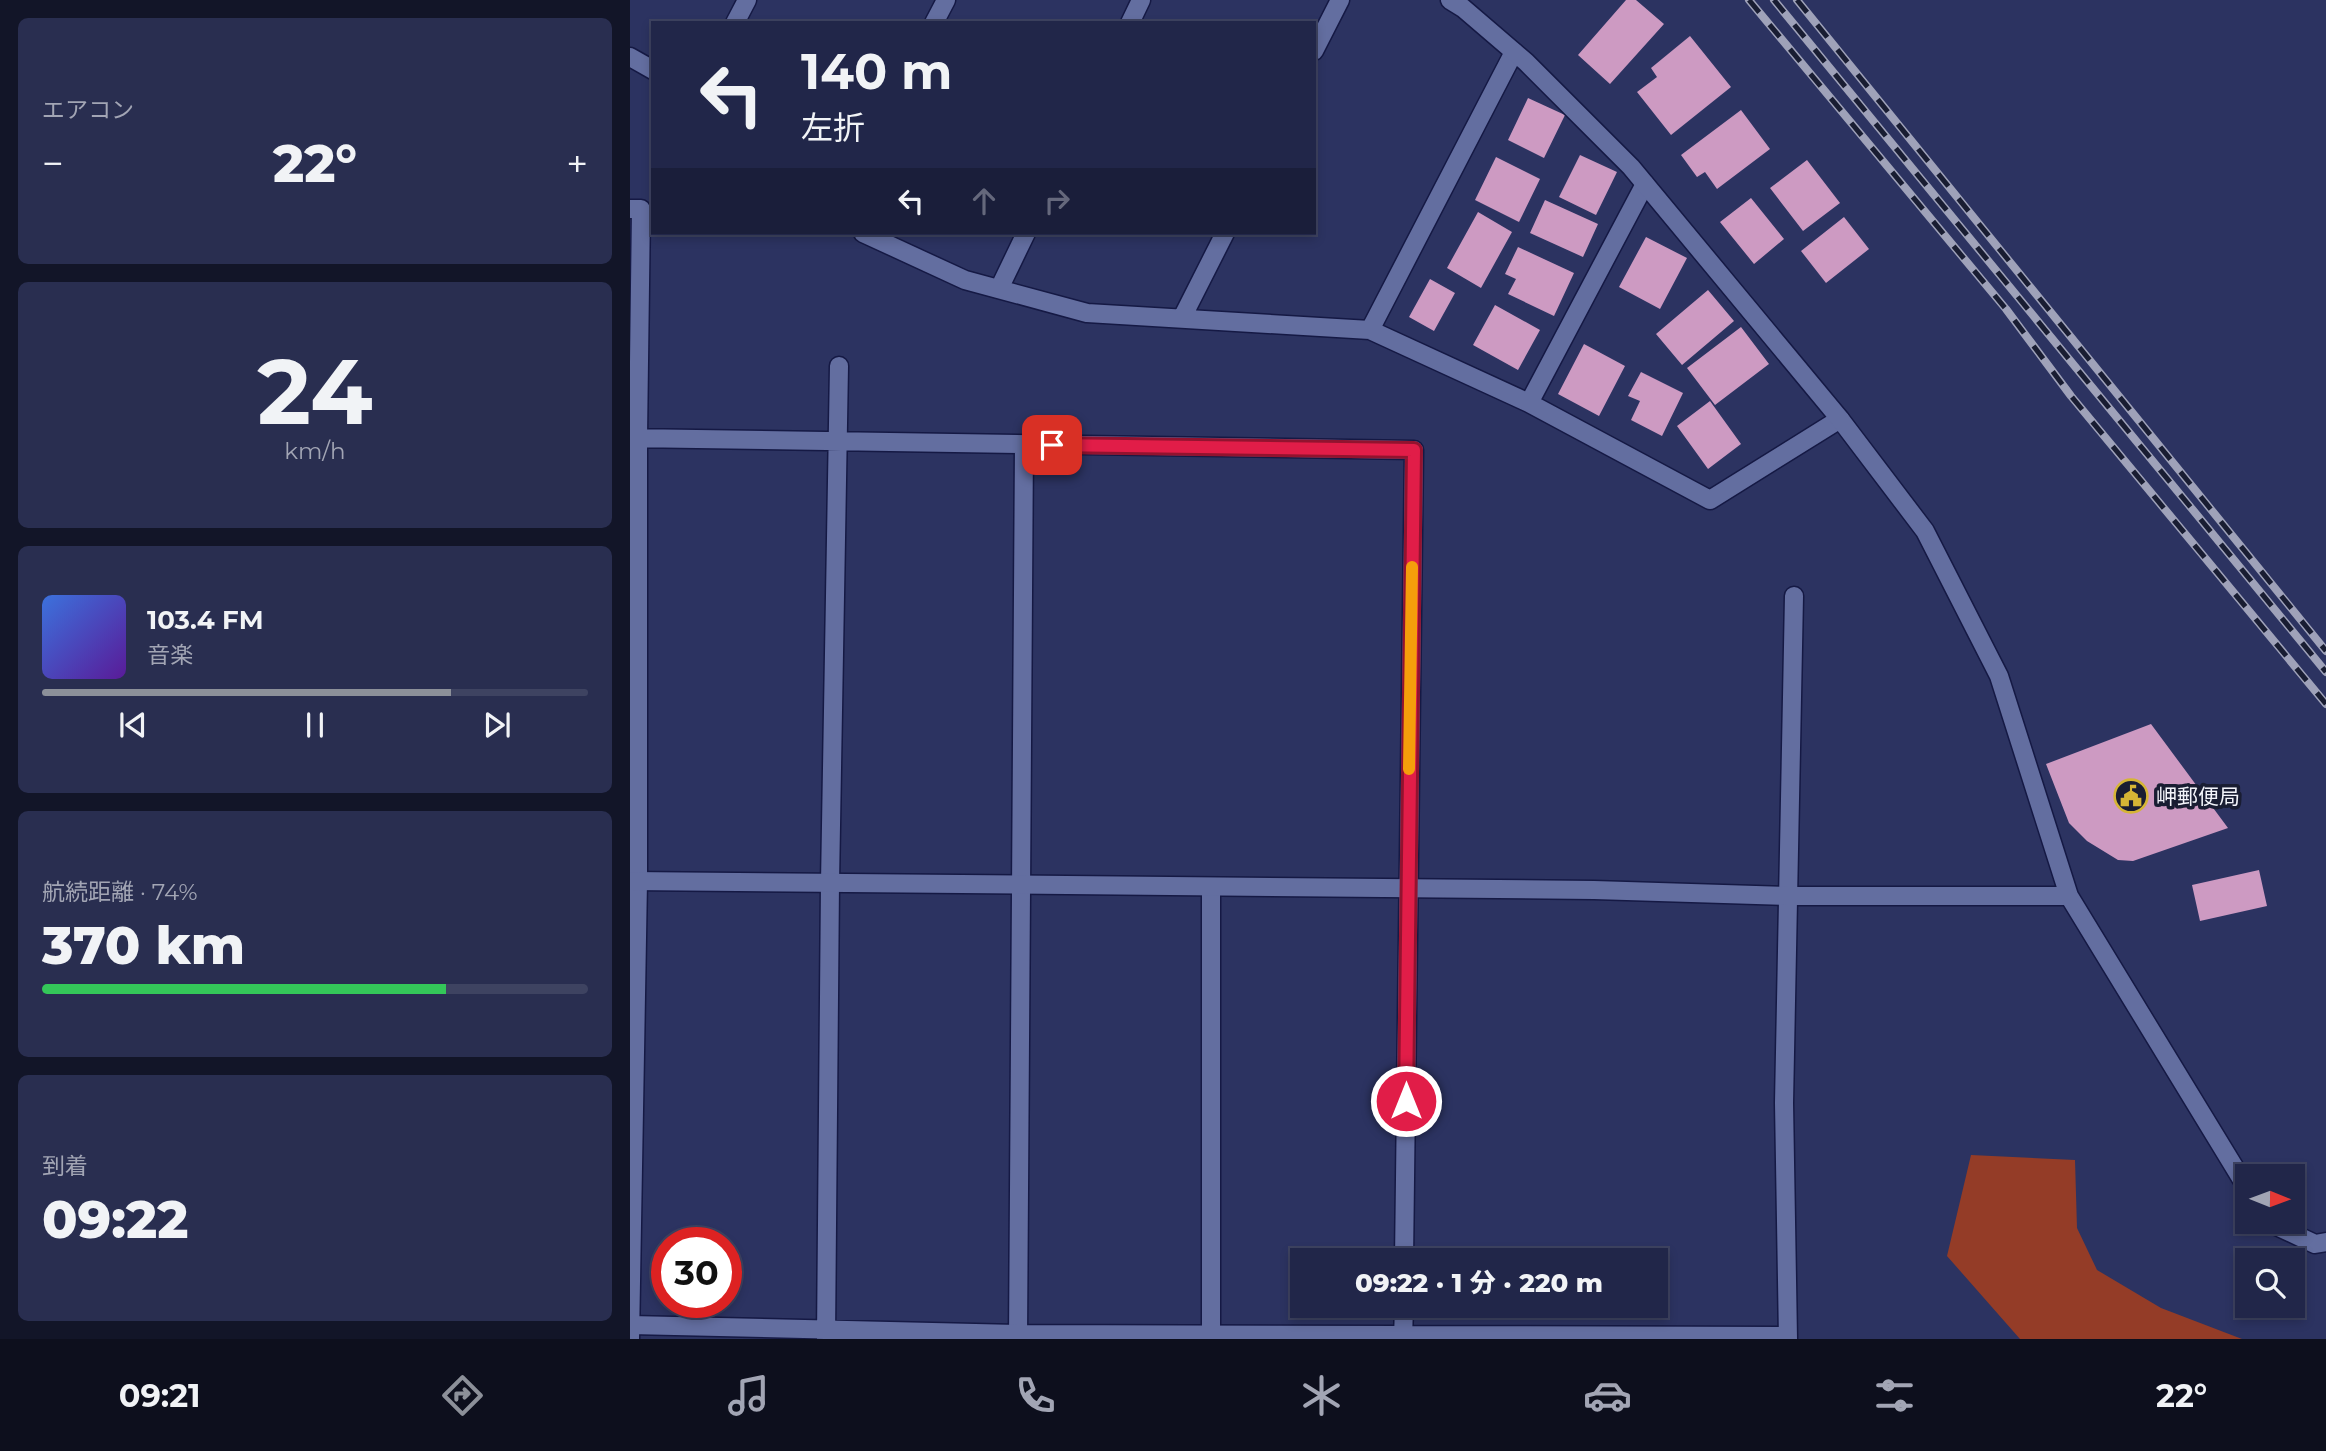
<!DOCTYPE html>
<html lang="ja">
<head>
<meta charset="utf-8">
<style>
	:root { --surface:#212649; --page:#292e50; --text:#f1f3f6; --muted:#a2a5b4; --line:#3e4361; --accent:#8c9099 }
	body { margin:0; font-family:Montserrat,"Noto Sans JP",sans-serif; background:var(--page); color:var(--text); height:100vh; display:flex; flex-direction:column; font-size:26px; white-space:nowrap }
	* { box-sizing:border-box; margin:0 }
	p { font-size:23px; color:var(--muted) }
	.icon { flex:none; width:38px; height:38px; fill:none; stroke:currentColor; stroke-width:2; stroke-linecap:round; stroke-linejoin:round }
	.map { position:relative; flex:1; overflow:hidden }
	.sheet { display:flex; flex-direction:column; gap:18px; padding:18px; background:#121528; width:630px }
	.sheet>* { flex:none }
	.top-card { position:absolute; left:21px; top:21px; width:665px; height:214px; border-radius:0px; box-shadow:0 4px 10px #0003,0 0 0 2px var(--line); background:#212649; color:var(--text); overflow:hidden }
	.needle { width:46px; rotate:91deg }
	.controls { position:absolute; left:1605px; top:1164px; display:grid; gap:14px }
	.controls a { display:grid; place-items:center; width:70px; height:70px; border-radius:0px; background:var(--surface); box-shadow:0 4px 10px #0003,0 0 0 2px var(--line); font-size:35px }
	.speed { position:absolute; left:21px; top:1227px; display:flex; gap:14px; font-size:35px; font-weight:700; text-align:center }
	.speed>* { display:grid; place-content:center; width:91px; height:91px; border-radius:50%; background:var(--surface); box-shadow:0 4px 10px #0003,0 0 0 2px var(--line); line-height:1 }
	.speed .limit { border:10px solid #d22; background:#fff; color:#111 }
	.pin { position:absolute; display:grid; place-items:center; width:60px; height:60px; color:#fff; margin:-30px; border-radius:14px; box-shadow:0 4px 10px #0006 }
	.me { position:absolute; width:77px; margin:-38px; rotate:0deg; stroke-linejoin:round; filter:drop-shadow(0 0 5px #0008) }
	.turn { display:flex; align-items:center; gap:24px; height:147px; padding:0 35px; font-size:32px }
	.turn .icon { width:91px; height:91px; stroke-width:2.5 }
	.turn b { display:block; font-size:49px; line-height:60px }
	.lanes { display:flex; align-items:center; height:66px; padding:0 35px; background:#0003; justify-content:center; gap:35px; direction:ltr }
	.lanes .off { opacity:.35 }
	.big { font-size:52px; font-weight:800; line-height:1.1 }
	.sheet .card { flex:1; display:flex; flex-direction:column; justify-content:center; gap:10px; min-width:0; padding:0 24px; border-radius:10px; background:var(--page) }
	.sheet .dial { align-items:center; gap:0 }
	.dial b { font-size:91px; line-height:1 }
	.song { display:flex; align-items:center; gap:21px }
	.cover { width:84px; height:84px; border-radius:10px; background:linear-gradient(135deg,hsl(220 70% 55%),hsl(270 70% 35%)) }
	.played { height:7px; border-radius:4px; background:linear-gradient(90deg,var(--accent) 75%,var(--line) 75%) }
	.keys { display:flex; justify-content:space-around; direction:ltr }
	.heat { display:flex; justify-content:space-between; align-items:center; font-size:38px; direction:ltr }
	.charge { height:10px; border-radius:5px; background:linear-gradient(90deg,#34c759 74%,var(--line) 0) }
	.trip { position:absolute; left:660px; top:1248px; width:378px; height:70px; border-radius:0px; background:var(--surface); box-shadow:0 4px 10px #0003,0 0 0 2px var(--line); font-weight:800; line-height:70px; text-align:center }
	.dock { display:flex; height:112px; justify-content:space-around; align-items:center; background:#0d0f1d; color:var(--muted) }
	.dock .icon { width:49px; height:49px }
	.dock .current { color:var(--accent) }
	.dock b { font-size:32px; color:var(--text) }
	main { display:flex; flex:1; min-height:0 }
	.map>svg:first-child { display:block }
	.green { fill:#943c27 }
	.building { fill:#cd9ac2 }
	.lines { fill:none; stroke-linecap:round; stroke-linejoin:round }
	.minor-casing { stroke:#151944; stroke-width:21 }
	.tertiary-casing { stroke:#151944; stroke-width:21 }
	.minor { stroke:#636ea0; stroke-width:18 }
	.tertiary { stroke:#636ea0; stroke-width:18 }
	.rail-casing { stroke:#9fa2b9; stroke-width:8 }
	.rail { stroke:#191d32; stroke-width:5; stroke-dasharray:16; stroke-linecap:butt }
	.route-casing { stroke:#92132f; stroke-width:18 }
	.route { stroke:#e11d48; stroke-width:12 }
	.slow { stroke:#f59e0b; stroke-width:12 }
	.labels { text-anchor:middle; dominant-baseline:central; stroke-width:7; stroke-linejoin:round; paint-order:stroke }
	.poi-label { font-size:21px; fill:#f3f4fa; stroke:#191d32; text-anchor:start }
</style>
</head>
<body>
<main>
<section class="sheet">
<div class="card"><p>エアコン</p>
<div class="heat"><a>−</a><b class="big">22°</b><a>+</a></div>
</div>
<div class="card dial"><b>24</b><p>km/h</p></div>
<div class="card">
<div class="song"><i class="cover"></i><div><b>103.4 FM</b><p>音楽</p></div></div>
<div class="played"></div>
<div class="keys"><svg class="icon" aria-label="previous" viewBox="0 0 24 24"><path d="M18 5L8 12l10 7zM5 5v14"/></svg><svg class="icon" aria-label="pause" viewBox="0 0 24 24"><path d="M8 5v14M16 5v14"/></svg><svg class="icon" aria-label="next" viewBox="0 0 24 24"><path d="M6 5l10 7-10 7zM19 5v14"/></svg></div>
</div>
<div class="card"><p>航続距離 · 74%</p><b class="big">370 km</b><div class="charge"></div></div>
<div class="card"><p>到着</p><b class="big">09:22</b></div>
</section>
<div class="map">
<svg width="1696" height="1339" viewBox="0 0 1696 1339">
	<rect width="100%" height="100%" fill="#2c3361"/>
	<!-- green -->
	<path class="green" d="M1341,1155L1445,1160L1447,1228L1467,1270L1531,1308L1612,1339H1390L1317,1256Z"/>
	<!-- building -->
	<path class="building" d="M996,0H1006L1034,24L980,84L948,55Z
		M1060,36L1101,87L1041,135L1007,92L1027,77L1021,68Z
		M898,98L935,115L914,158L878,140Z
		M1111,110L1140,149L1087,189L1075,172L1067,177L1051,155Z
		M950,155L987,172L966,215L929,197Z
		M866,157L910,179L889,222L845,200Z
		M1177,160L1210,203L1173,231L1140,188Z
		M1121,198L1154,239L1124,264L1090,222Z
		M915,200L968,224L953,257L900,233Z
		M848,212L882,232L851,288L817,268Z
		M1214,217L1239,249L1196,283L1171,251Z
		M1016,237L1057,258L1030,309L989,287Z
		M888,247L944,273L924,316L878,294L886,279L875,274Z
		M800,279L825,293L804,331L779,317Z
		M1078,290L1104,321L1052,365L1026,334Z
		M865,305L910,330L888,370L843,345Z
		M1111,327L1139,364L1085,405L1057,368Z
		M954,344L995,366L969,416L928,394Z
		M1011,372L1053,393L1032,436L1001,420L1010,401L998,396Z
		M1080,401L1111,444L1078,469L1047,426Z
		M1521,724L1598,828L1503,861L1488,860L1457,841L1439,823L1416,764Z
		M1629,870L1637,906L1570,921L1562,885Z"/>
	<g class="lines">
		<defs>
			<path id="minor" d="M105,23L117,0
				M304,23L316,0
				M500,23L511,0
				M684,51L710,0
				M0,57L23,70
				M0,209H11L8,438V881L0,1339
				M233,233L335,280L457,313L740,330L899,403L1080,500L1210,419
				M369,289L396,233
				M552,318L595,233
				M740,330L884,52
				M899,403L1015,184
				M0,438L784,450L774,1260
				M581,888V1339
				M0,1325L388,1334L1158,1336
				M196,1338L200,883L209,366
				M388,1339L394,444
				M773,1339L774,1306
				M1158,1339L1154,1103L1164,596"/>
			<path id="tertiary" d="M820,0L833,8L896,62L1001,167L1210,419L1295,531L1369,676L1439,896L1617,1188
				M0,881L964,890L1158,896H1439
				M1638,1222L1685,1244L1696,1242"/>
		</defs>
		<!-- minor casing -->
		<use href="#minor" class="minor-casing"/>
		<!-- tertiary casing -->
		<use href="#tertiary" class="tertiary-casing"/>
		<!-- minor -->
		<use href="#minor" class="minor"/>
		<!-- tertiary -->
		<use href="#tertiary" class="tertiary"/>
		<defs>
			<path id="rail" d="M1119,0L1376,309L1441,396L1696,704
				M1144,0L1696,672
				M1167,0L1696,651"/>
		</defs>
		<!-- rail casing -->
		<use href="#rail" class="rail-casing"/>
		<!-- rail -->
		<use href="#rail" class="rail"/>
	</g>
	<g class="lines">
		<defs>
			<path id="route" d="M422,445L784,450L776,1101"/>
		</defs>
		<!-- route casing -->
		<use href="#route" class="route-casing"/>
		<!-- route -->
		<use href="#route" class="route"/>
		<!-- slow -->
		<path class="slow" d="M779,769L782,567"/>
	</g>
	<!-- icons -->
	<defs>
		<symbol id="civic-ring" viewBox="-11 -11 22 22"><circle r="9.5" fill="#191d32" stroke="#d5b535" stroke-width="1.5"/><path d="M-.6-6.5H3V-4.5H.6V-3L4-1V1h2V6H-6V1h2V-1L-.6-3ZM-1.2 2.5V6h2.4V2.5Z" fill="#d5b535"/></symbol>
	</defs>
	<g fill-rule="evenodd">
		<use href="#civic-ring" x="1482" y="777" width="38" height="38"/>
	</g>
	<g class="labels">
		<!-- poi labels -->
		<g class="poi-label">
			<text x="1526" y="796">岬郵便局</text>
		</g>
	</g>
</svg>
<div class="controls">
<a><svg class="needle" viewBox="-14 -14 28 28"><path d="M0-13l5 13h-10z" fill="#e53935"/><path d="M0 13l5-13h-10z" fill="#a2a5b4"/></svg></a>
<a><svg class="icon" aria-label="search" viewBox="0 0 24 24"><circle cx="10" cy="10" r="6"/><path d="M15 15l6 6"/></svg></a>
</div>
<div class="speed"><div class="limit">30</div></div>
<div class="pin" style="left:422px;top:445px;background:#d93025"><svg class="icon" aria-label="arrive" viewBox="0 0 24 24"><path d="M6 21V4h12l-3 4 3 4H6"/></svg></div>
<svg class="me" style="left:776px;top:1101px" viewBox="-20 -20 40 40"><circle r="17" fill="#e11d48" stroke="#fff" stroke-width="3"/><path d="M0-11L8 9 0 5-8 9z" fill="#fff"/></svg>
<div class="trip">09:22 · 1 分 · 220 m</div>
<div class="top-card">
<div class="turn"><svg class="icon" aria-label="left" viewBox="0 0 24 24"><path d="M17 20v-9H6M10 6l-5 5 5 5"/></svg><div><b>140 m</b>左折</div></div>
<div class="lanes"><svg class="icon" aria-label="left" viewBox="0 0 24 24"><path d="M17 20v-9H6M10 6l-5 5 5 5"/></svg><svg class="icon off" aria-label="ahead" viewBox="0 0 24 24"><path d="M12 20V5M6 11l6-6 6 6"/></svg><svg class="icon off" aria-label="right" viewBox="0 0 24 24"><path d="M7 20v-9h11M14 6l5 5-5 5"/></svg></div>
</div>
</div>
</main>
<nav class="dock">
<b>09:21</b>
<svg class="icon current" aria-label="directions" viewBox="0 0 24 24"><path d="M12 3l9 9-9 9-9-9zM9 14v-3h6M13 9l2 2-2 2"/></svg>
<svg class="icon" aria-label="music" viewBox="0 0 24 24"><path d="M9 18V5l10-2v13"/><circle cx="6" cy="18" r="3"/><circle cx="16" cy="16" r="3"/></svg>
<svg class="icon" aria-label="phone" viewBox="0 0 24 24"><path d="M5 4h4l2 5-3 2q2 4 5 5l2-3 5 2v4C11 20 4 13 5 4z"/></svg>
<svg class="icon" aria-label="climate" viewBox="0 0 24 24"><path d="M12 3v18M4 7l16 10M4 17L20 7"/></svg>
<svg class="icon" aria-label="car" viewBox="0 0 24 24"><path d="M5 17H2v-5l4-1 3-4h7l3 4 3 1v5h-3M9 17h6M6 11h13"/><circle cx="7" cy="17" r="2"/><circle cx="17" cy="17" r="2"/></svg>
<svg class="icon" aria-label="filters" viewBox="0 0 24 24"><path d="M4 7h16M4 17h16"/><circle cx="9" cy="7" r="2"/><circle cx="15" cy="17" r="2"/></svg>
<b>22°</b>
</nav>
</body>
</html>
